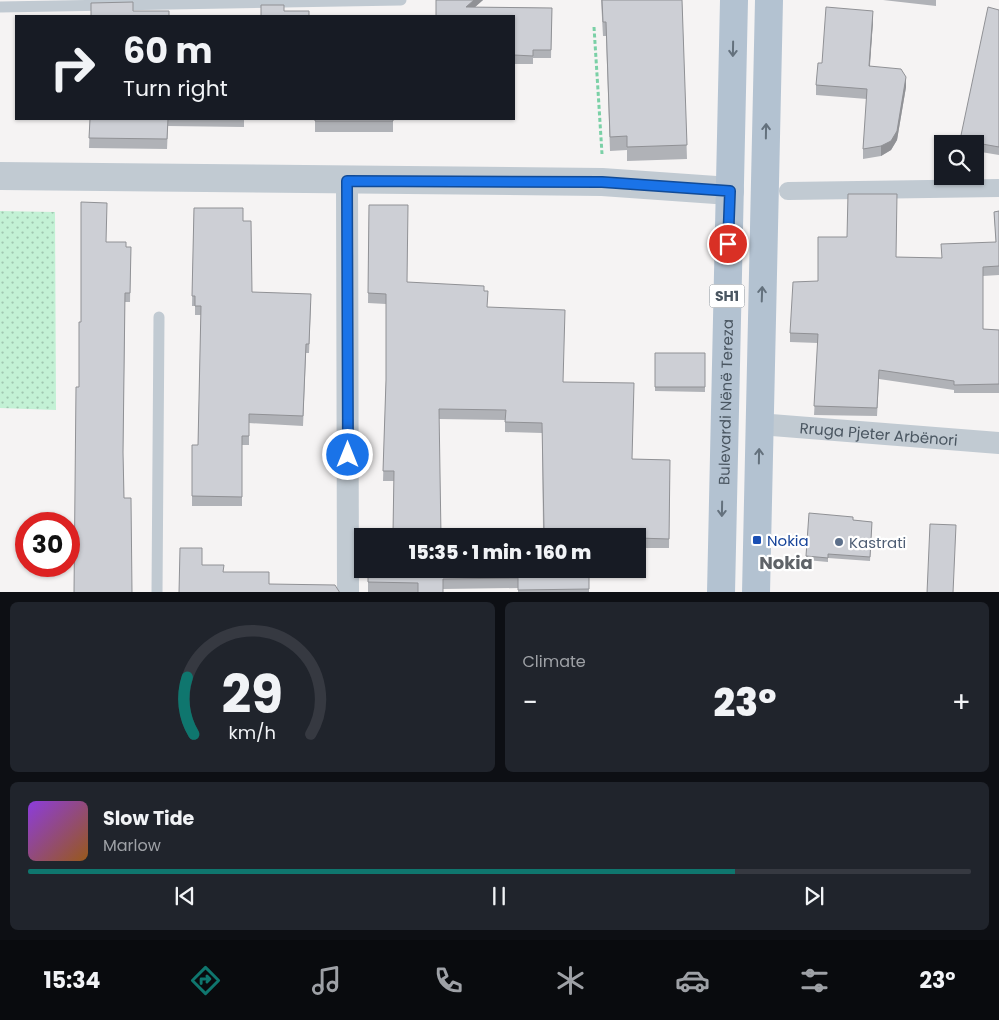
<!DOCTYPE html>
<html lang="en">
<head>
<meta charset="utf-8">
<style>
	:root { --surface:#171b24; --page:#20242c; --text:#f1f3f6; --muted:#9ea1a6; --line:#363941; --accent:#0f766e }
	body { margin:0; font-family:Poppins,sans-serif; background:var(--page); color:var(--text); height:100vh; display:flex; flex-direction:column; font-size:19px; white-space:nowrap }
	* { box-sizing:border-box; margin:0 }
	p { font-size:16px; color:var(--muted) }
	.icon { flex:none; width:28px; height:28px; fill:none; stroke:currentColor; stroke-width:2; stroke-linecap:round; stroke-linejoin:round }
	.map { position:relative; height:592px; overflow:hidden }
	.panel { display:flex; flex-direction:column; gap:10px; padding:10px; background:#0d0f14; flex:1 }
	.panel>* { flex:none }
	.guide { position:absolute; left:15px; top:15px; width:500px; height:105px; border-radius:0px; box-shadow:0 1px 4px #0004; background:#171b24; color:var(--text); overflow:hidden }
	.buttons { position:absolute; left:934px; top:135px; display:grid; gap:10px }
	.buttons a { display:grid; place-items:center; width:50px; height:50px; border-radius:0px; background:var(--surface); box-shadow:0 1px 4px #0004; font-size:25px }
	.speed { position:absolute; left:15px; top:512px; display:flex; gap:10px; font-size:25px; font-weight:700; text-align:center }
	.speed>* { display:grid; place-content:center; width:65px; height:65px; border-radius:50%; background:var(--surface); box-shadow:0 1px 4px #0004; line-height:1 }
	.speed .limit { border:8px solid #d22; background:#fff; color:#111 }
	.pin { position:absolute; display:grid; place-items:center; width:42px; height:42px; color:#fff; margin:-21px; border:2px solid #fff; border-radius:50%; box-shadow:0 1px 5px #0007 }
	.me { position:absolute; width:55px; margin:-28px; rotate:0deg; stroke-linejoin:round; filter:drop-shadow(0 0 4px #0008) }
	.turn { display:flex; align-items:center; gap:18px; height:105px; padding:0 25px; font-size:22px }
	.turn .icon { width:65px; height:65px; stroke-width:2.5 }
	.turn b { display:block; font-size:35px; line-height:42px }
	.big { font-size:38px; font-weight:800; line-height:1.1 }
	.panel .widget { flex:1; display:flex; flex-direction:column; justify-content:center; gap:8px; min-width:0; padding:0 18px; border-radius:8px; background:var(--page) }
	.panel .dial { align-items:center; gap:0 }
	.dial svg { height:130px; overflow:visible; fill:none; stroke:var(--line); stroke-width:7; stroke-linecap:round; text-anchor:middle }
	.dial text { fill:var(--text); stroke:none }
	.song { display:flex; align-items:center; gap:15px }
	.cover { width:60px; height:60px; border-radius:8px; background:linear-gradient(135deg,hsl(270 70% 55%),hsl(30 70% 35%)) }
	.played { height:5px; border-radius:2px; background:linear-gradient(90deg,var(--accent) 75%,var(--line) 75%) }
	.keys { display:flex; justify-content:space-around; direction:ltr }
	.heat { display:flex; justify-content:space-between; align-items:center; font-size:28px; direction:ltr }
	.panel .tiles { flex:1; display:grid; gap:10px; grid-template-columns:1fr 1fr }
	.widget:last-child { grid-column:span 2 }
	.trip { position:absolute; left:354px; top:528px; width:292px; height:50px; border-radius:0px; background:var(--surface); box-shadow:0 1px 4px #0004; font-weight:800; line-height:50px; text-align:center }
	.tab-bar { display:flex; height:80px; justify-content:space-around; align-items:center; background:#090b0e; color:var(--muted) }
	.tab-bar .icon { width:35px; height:35px }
	.tab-bar .on { color:var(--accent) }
	.tab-bar b { font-size:22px; color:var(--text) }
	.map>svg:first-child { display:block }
	.green { fill:url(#green-dots) }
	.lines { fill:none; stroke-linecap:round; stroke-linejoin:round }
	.path { stroke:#7ad0a6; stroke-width:3; stroke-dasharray:4 2.5; stroke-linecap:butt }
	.service { stroke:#c1cad2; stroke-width:11 }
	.pedestrian { stroke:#c1cad2; stroke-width:18 }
	.minor { stroke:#c1cad2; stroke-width:22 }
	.tertiary { stroke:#c1cad2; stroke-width:28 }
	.primary { stroke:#b3c2d1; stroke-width:28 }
	.wall { fill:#b0b2b7 }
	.shaded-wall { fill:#909195 }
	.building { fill:#cdcfd5; stroke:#909195 }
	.oneway { stroke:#64717d }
	.route-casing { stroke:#114b97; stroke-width:12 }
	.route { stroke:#1a73e8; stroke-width:9 }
	.transit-dot { fill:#1a4fb4; stroke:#fff; stroke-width:2 }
	.service-dot { fill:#5c6f8a; stroke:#fff; stroke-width:2 }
	.labels { text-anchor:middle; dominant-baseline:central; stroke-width:4.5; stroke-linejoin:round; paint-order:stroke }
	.shield { fill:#fff; stroke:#808990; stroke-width:1 }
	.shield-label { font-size:14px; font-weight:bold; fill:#4a5661 }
	.street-label { font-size:15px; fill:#4a5661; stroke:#fff }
	.transit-label { font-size:15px; fill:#164399; stroke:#fff; text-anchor:start }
	.service-label { font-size:15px; fill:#4e5e75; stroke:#fff; text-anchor:start }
	.quarter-label { font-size:18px; font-weight:bold; fill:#5f6368; stroke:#fff }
</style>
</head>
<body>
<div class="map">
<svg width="999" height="593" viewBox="0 0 999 593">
	<defs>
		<pattern id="green-dots" width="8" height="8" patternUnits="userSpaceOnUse" patternTransform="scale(1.25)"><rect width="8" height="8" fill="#c3f1d5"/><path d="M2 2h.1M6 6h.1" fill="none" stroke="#a0c6b0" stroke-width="1.8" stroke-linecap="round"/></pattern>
	</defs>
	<rect width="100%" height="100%" fill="#f5f3f3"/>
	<!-- green -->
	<path class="green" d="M0,211L55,212L56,410L0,408Z"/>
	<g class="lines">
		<!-- path -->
		<path class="path" d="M594,27L602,154"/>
		<!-- service -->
		<path class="service" d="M0,7L401,0
			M157,593L159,317"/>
		<!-- pedestrian -->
		<path class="pedestrian" d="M788,191L999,188"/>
		<!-- minor -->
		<g class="minor">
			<path d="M347,181L348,593"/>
			<path id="s1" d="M759,424L999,443"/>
		</g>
		<!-- tertiary -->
		<path class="tertiary" d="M0,176L602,182L730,191"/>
		<!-- primary -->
		<g class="primary">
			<path id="s2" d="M721,593L734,0"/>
			<path d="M756,593L769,0"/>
		</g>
	</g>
	<!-- wall -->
	<path class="wall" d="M436,0H483L475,7L552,8L551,58H533V64H514V16Z
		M601,0H682L687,159L627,161V150L610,151L606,36H603Z
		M883,0H936V6Z
		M999,10V155L975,151V144H960V140Z
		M873,21L870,66L906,87L897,140L891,150L881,156L863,159V149L867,99L816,95V85L822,63Z
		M90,119H244V127L168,126L167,149L89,148Z
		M315,119H393V132H315Z
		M369,205L407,282L484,291L487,307L563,382L632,459L670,460L669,548H638V536L543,530L542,433L505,432V420L439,419L393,532L394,481H383L386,381V304L368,303Z
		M194,208L243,221L252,292L311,303L309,353H306L303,426L249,423V445H242V506H192V445H198L201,315H195V306H192Z
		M999,211V275L983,276V329L999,330V393H954V390L879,379L877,416L814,415L818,343L790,342V333L818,281L847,237L896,257L941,258L996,242L994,212Z
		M106,242L126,247H131L130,302H125L123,457L124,498L132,593L79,387L81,322Z
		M655,353H705V392L655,391Z
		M853,520L872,522L870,561L828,558V562L806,560V556Z
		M368,569H589V593H518V588L443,589V593L368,592Z"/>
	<!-- shaded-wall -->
	<path class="shaded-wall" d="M474,0H483L466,15V7Z
		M873,11V21L869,76V66Z
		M906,77V87L897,140L891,150L881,156V146Z"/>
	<!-- building -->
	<path class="building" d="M436,0H474L466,7L552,8L551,50H533V56L514,55V16H436Z
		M602,0H682L687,145L627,147V136L610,137L606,22H603Z
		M133,2V11H169V16H91V3Z
		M261,5H284V11H309V16H261Z
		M826,7L873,11L869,66L901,69L906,77L897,131L891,141L881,146L863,149L867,89L816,85L818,63H822Z
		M988,7L999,10V147L960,140Z
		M90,119H168L167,139L89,138Z
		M315,119H393V121H315Z
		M848,194H897L896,257L942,258L941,244L996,242L994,212L999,211V266L983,267V329L999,330V384L954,385V381L879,370L877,408L814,406L818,334L790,333L793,282L818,281V237H847Z
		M81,202L107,203L106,242H126V247H131L130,293H125L123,452L124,498H131L132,593H74L76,387H79V322H81Z
		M369,205H408L407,282L484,286V291H488L487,307L565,310L563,382L634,383L632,459L670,460L669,539L638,538V536H527V530H544L542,423L505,422L506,410L439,409L441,536H368V532H393L394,471H383L386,380V294L368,293Z
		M194,208H243V221H251L252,292L311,294L309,344H306L303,416L249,414V436H242V497L192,496V445H198L201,306H195V296H192Z
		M655,353H705V387H655Z
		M809,513L853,517V520L872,522L870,557L828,554V558L806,556Z
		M930,524L956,525L953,593H927Z
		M180,548H202V565H224L223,572H269V584L335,585L340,593H179Z
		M368,569H589V589L518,590V578L443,579V593H418V583L368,582Z"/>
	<!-- one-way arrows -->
	<defs><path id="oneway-shaft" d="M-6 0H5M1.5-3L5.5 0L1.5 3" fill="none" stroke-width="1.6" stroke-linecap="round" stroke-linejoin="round" transform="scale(1.25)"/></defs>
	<g class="oneway">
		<use href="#oneway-shaft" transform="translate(733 49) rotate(91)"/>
		<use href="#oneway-shaft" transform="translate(766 131) rotate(-89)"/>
		<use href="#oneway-shaft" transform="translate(762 294) rotate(-88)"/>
		<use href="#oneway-shaft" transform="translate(759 456) rotate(-89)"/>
		<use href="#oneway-shaft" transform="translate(722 509) rotate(91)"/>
	</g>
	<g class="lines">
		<defs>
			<path id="route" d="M348,455L347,181L602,182L730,191L728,244"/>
		</defs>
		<!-- route casing -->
		<use href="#route" class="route-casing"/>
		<!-- route -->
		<use href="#route" class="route"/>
	</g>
	<!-- markers -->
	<rect class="transit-dot" x="752" y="535" width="10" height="10" rx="2.5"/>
	<circle class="service-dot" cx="839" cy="542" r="5"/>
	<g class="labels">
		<!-- shield labels -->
		<rect class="shield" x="709.5" y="284.5" width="35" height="23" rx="4"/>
		<g class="shield-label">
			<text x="727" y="296">SH1</text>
		</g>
		<!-- street labels -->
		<g class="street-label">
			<text stroke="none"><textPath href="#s2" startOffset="191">Bulevardi Nënë Tereza</textPath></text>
			<text stroke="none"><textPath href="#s1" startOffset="120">Rruga Pjeter Arbënori</textPath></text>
		</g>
		<!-- transit labels -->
		<g class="transit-label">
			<text x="767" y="540">Nokia</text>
		</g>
		<!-- service labels -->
		<g class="service-label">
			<text x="849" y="542">Kastrati</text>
		</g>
		<!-- quarter labels -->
		<g class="quarter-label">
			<text x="786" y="562">Nokia</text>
		</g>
	</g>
</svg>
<div class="buttons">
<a><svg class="icon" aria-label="search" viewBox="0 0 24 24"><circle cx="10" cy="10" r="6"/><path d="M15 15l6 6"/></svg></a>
</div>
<div class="speed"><div class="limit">30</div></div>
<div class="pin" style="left:728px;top:244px;background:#d93025"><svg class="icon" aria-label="arrive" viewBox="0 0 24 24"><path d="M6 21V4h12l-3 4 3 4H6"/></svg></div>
<svg class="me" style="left:348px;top:455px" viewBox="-20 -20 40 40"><circle r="17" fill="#1a73e8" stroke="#fff" stroke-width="3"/><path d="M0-11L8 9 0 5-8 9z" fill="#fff"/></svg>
<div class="trip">15:35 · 1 min · 160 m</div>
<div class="guide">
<div class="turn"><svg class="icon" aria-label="right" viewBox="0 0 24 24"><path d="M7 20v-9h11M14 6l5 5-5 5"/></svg><div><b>60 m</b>Turn right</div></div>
</div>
</div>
<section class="panel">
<div class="tiles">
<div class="widget dial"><svg viewBox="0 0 100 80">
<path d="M14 69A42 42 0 1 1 86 69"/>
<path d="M14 69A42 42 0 0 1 10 34" stroke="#0f766e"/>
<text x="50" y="56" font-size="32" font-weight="700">29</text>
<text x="50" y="72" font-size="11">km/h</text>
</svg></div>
<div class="widget"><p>Climate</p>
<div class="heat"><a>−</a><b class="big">23°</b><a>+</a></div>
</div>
<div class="widget">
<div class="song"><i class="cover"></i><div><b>Slow Tide</b><p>Marlow</p></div></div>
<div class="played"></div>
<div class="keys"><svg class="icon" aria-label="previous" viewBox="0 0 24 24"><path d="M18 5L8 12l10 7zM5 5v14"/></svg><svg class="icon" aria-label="pause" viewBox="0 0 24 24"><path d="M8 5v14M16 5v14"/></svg><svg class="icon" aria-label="next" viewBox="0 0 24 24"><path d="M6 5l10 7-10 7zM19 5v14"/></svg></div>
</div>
</div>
</section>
<nav class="tab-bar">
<b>15:34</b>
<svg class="icon on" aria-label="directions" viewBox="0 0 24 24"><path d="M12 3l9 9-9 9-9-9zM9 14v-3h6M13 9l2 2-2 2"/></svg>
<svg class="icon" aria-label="music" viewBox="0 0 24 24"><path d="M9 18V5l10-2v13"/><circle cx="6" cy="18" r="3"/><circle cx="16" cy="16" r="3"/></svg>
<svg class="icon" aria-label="phone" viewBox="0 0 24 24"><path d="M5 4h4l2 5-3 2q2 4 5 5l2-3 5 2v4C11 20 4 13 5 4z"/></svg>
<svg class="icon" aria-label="climate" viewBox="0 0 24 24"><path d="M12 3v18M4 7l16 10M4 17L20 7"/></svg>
<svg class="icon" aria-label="car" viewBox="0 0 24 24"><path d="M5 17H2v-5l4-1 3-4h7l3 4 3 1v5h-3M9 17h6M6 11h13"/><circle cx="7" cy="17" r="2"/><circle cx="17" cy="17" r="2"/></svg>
<svg class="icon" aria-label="filters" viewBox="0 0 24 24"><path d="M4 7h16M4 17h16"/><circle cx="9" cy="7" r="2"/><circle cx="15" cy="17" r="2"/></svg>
<b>23°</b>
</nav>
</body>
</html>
